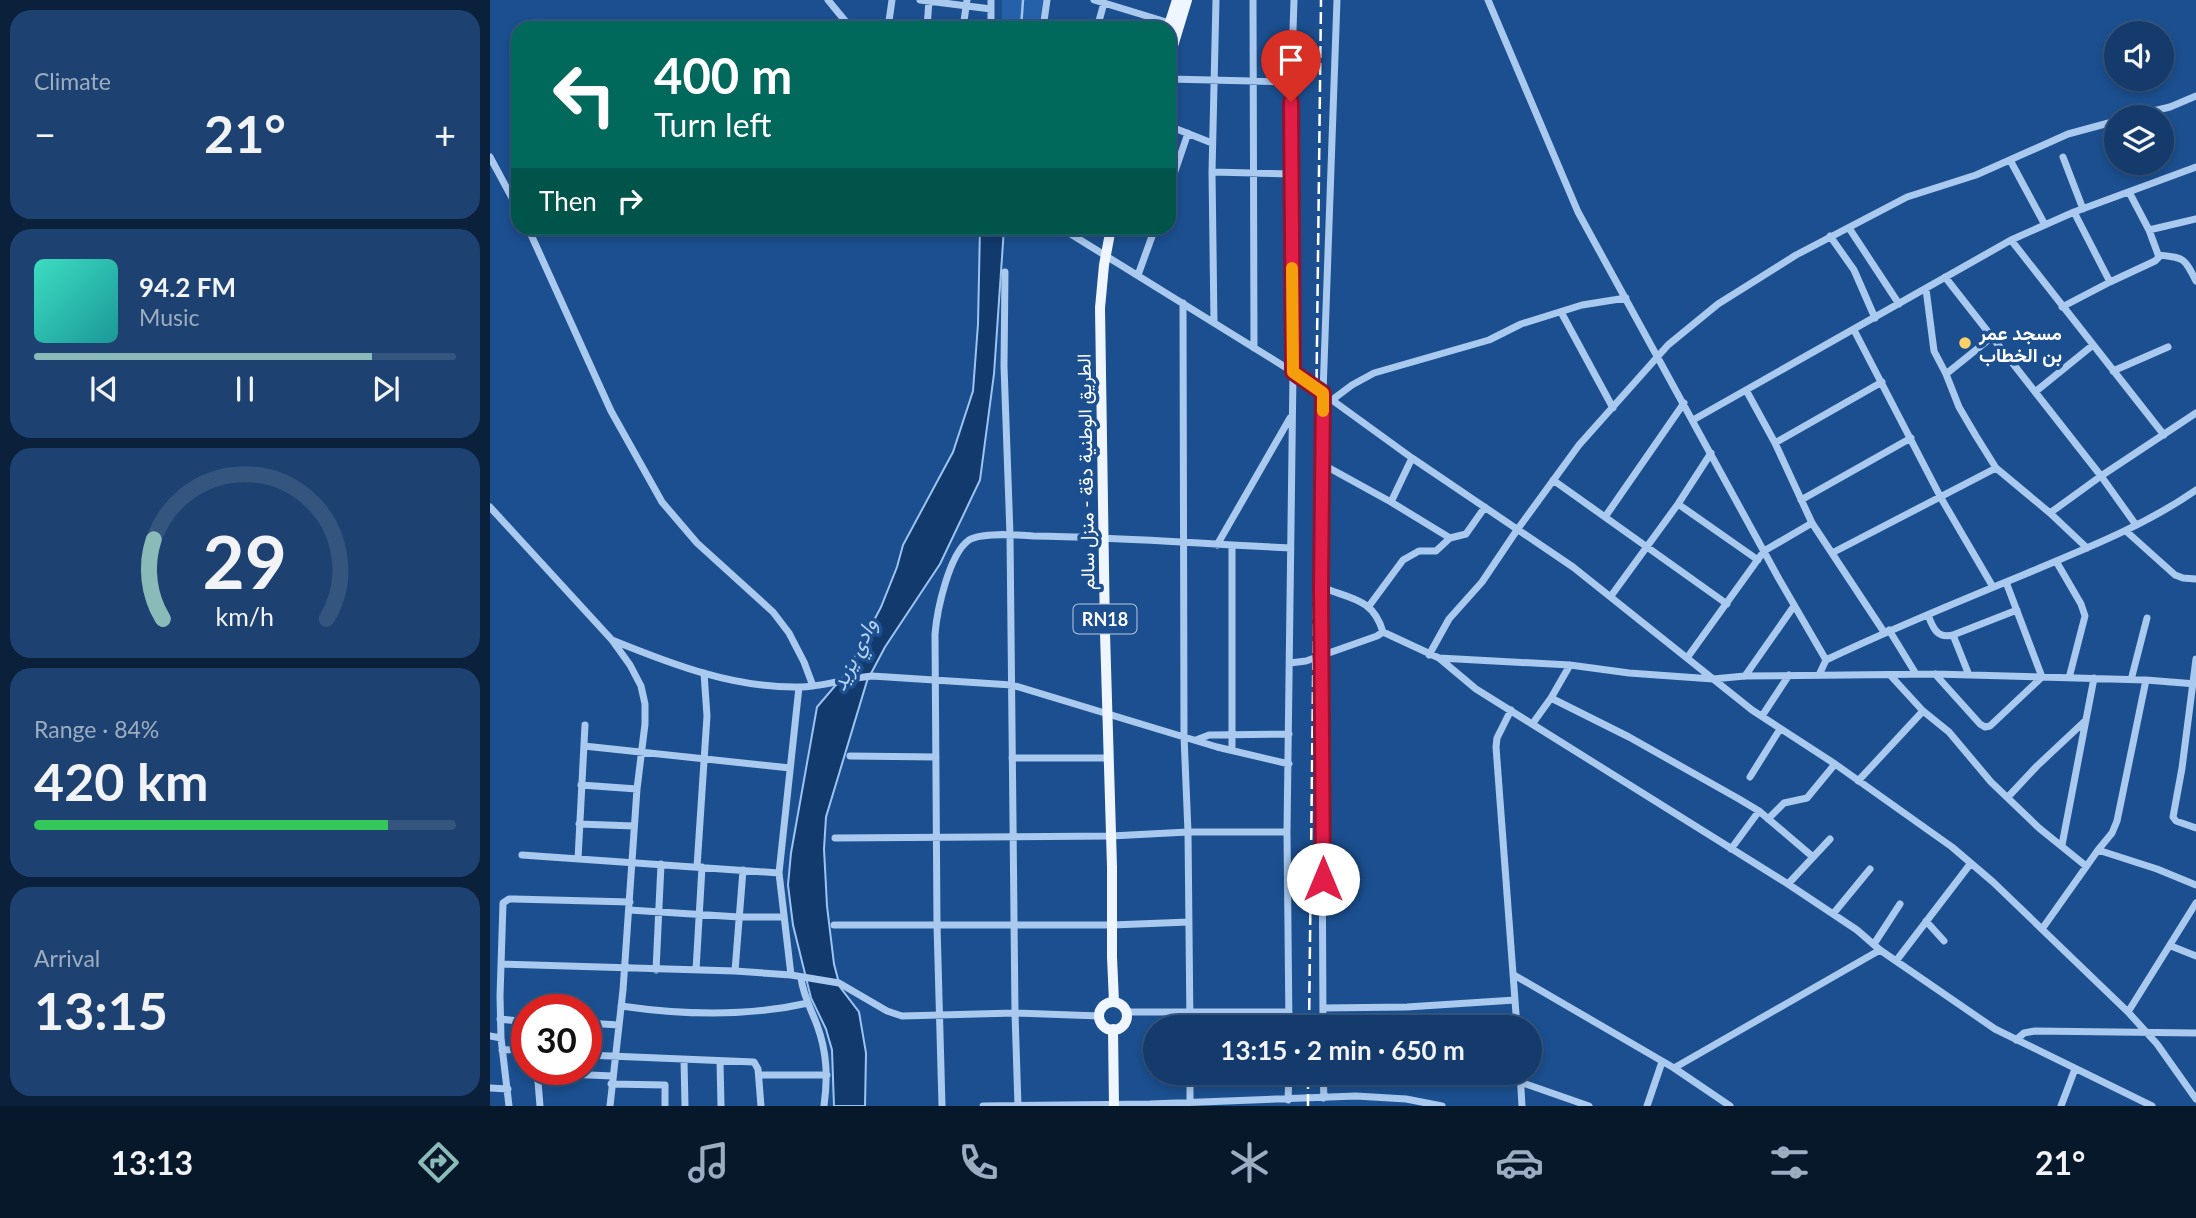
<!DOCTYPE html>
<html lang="en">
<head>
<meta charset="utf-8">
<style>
	:root { --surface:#143b6b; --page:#1d4271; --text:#f1f3f6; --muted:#9dadc1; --line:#33557e; --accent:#8bbbb9 }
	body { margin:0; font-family:Lato,Vazirmatn,sans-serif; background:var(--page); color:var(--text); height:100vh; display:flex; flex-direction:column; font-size:26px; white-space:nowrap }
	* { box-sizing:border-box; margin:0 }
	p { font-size:23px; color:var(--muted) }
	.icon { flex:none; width:38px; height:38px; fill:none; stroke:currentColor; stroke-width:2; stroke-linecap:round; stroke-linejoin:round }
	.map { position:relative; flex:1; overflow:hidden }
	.sheet { display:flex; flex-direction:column; gap:10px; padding:10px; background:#0b203b; width:490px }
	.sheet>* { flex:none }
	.hud { position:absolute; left:21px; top:21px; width:665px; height:214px; border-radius:21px; box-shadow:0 4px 10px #0003,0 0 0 2px var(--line); background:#00695c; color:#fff; overflow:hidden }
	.buttons { position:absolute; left:1614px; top:21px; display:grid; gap:14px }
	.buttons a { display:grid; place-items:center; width:70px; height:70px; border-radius:50%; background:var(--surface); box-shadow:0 4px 10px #0003,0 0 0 2px var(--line); font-size:35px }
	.speed { position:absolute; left:21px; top:994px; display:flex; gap:14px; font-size:35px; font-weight:700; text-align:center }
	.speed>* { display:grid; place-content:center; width:91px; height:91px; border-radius:50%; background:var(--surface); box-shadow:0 4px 10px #0003,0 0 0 2px var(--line); line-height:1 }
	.speed .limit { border:10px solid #d22; background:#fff; color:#111 }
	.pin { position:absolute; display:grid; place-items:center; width:60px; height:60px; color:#fff; margin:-72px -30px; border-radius:50% 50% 50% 0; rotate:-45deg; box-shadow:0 0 7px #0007 }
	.pin .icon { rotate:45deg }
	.me { position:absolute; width:77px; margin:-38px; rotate:0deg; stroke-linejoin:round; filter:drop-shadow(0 0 5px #0008) }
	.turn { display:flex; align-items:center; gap:24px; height:147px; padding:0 28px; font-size:32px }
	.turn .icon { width:91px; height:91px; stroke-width:2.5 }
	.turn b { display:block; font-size:49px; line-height:60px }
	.then { display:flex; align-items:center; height:66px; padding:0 28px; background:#0003; gap:14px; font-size:26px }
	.big { font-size:52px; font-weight:700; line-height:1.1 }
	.sheet .widget { flex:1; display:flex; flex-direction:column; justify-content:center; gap:10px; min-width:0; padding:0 24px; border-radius:21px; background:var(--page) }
	.sheet .dial { align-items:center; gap:0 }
	.dial svg { height:182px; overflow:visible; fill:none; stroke:var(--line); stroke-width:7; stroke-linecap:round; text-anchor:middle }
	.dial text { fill:var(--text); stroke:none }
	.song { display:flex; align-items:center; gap:21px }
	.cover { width:84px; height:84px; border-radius:10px; background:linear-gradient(135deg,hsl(170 70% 55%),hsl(180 70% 35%)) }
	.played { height:7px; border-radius:4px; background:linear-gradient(90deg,var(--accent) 80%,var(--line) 80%) }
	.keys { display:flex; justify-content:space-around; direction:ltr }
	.heat { display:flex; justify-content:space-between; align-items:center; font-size:38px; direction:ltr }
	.charge { height:10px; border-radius:5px; background:linear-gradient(90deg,#34c759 84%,var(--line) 0) }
	.trip { position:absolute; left:653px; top:1015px; width:399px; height:70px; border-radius:35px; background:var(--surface); box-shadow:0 4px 10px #0003,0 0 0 2px var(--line); font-weight:700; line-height:70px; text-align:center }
	.menu { display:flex; height:112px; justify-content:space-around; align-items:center; background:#08182b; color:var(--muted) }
	.menu .icon { width:49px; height:49px }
	.menu .selected { color:var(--accent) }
	.menu b { font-size:32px; color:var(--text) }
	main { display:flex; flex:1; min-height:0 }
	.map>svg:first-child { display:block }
	.green { fill:#2461a8 }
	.water { fill:#123a6d; stroke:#9cc4f0; stroke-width:2 }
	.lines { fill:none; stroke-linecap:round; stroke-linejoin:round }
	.stream { stroke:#9cc4f0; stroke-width:2.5 }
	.street { stroke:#a9c9ee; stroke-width:7 }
	.primary { stroke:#f0f6ff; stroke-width:10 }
	.rail { stroke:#fff; stroke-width:2.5; stroke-dasharray:12 5; stroke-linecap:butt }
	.route-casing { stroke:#92132f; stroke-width:18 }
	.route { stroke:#e11d48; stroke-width:12 }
	.slow { stroke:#f59e0b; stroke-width:12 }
	.poi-dot { fill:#ffd166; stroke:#1b4f8f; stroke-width:2.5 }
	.labels { text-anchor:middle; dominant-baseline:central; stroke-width:7; stroke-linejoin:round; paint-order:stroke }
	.shield { fill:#1b4f8f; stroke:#bbcadd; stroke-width:2 }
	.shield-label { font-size:18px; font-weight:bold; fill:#fff }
	.poi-label { font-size:19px; font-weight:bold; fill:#fff; stroke:#1b4f8f; text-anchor:start }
	.street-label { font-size:19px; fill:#fff; stroke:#1b4f8f }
	.water-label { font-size:21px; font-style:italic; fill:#b5d3f5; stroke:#1b4f8f }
</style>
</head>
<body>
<main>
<section class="sheet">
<div class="widget"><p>Climate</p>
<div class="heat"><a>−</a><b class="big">21°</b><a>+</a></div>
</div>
<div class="widget">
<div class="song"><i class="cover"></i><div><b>94.2 FM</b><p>Music</p></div></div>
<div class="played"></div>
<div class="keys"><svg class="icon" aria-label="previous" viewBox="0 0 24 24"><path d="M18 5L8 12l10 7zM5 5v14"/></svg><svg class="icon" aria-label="pause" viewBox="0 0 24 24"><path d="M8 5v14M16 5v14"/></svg><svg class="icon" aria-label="next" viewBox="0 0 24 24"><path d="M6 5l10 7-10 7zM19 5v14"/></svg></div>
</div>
<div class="widget dial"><svg viewBox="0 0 100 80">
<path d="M14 69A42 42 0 1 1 86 69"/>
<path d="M14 69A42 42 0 0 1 10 34" stroke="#8bbbb9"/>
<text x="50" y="56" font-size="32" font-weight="700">29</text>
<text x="50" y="72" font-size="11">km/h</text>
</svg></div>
<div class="widget"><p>Range · 84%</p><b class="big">420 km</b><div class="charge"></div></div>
<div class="widget"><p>Arrival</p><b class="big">13:15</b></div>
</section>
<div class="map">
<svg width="1706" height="1106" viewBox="0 0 1706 1106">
	<rect width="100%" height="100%" fill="#1b4f8f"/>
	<!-- green -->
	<path class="green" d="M512,0H553L549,28H512Z"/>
	<!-- water -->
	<path class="water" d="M490,228H514L504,374L490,480L450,564L395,647L377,681L336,817L334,849L337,906L344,964L350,987L369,1012L376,1053L375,1106H344L342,1050L336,1029L321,998L303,925L298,885L301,853L327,707L357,672L391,607L407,567L413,545L463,452L483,391L488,324Z"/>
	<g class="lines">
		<!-- stream -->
		<path class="stream" d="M531,28L533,0"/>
		<!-- street -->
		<path class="street" d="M338,0L361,28
			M430,0L501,9
			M501,0V28
			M604,0L683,24
			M763,0L764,348
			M998,0L1088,212L1289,579L1336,660L1329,675
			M398,28L402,0
			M437,28L439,0
			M473,28L477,0
			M553,28L557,0
			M607,28L614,3
			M679,79L802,82
			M1638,117L1680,107L1706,96
			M679,126L722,143
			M0,157L28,209
			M1573,157L1593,209
			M1520,160L1555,225
			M722,172L802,174
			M679,189L698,133
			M1584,212L1620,282
			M38,228L121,411L172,502L207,543L283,612L299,633L314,662L323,686
			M571,228L803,372L842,400L922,458L1083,567L1262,710L1345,764L1462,847L1503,882L1638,1012L1667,1044L1706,1099
			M1359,228L1409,304
			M1659,230L1706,219
			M1340,236L1364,270L1385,318
			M1521,240L1674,435
			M1669,255C1694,258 1694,257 1706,281
			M515,272L514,366L520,535L525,1013L528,1106
			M648,275L665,228
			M1455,277L1611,476L1646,525
			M1436,289L1444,351L1456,374L1469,407L1486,436L1506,468L1560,513L1597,548
			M693,303L694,736L698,832L700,1027
			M1572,307L1620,282L1665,261L1669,257L1659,230L1639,192
			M1071,312L1123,408
			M724,323L722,172L726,0
			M1364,330L1451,498L1503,587
			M1623,371L1678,347
			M1456,374L1502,337
			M1256,390L1285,443L1322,523L1394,632
			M1545,392L1603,345
			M842,400L862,385L884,373L999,340L1031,324L1092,305L1136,298
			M1203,420L1521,240L1584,212L1706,167
			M1285,443L1392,382
			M832,464L901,502L960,538
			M1063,480L1237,604
			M1311,500L1421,438
			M901,502L922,458
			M1188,504L1268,560
			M0,507L122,640L140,665L151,686L155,704V724L147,789L133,990L120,1106
			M1560,513L1611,476L1706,413
			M1115,517L1194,403
			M1636,531L1685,575L1693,578L1706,579
			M727,545L800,418
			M1342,553L1506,468
			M1566,561L1591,604L1595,616L1579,678
			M831,587C861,599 883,598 893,632
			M1121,596L1188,504L1221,453
			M879,606L913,560L929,551H946L960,538L976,534L995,507
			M1438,615C1443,628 1447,639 1463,635L1479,675
			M1399,630L1426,674
			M1463,635L1527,610
			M122,640C181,664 243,688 308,687C333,687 357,678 382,676L522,685L727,747L799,764
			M939,655L959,619L992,582L1027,530L1089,445L1178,345L1228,304L1306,255L1417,197L1486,175L1578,134L1626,121
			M949,658L1080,665L1139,673L1223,679L1255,676L1445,674L1656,680L1706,684
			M1197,658L1274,551L1322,523
			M1706,659L1692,768L1683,817L1686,821L1706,828
			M1336,660C1401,629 1467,602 1533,575C1592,550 1653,527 1706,490
			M800,663L816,661L887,636L893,632L949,658L986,689L1298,884L1367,930L1390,950L1505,1029L1662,1106
			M1445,674L1490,724L1495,727L1500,726L1552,677L1516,582
			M1400,675L1433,711L1459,732L1501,782L1549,828L1596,866
			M1255,676L1304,606
			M1641,680L1657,618
			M1061,698L1139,737L1249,799L1269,811L1323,857
			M1021,710L1007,738L1006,747L1027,1027
			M1272,716L1299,675
			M1043,723L1061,698L1080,665
			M706,740L719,735L799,734
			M94,746L300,768
			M742,750V546
			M360,756L446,757
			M522,758H619
			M1260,777L1290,729
			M1368,781L1433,711
			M91,785L147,789
			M1518,797L1547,766L1595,721
			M1278,819L1294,803L1317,798L1345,764
			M89,824L144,826
			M345,838L621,836L698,832H797
			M1572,845L1604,678
			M1241,849L1269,811
			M1608,850L1622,833L1627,821L1656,680
			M32,855L289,873L301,975
			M88,859L95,725
			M207,867L217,716L214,673
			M289,873L309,687
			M1298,884L1340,839
			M139,910L249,917H294
			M1343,914L1380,869
			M1436,921L1454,941
			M344,925H622L699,922
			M1552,929L1608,850L1667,869L1706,885
			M1384,944L1410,904
			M1681,946L1706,956
			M1406,961L1481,863
			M12,964L245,971L301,975L349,983L397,1011L412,1016L525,1013L610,1016
			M166,970L171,864
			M206,970L212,867
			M245,971L253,870
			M1024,975L1184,1068L1240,1106
			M311,978C313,995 321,1009 327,1025C337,1052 338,1077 334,1106
			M131,1006C193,1015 257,1017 318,1003
			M833,1008L917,1007L1025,1000
			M636,1012H799
			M1638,1012L1706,903
			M10,1019L37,1022
			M96,1023L129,1025
			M799,1027L797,832L803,372L800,122L804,0
			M833,1027L831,587L833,393L847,0
			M0,1036L11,1038
			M1526,1040L1534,1033L1545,1031L1706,1033
			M12,1050L37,1049
			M96,1055L264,1062L268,1069L271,1106
			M194,1060L195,1106
			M230,1061L231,1106
			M1184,1068L1390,950
			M47,1069L50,1106
			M77,1069V1074L122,1076
			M700,1073V1105
			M833,1073L834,1098
			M1030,1073L1032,1106
			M269,1075H337
			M1030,1082L1099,1106
			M121,1084L175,1085V1106
			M0,1088L18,1089
			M798,1100L799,1073
			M19,1106L11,1038L10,996L13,903L19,899H24L140,902
			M452,1106L447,925L445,634C447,610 459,554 479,540C492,532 528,535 543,536C629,537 714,544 800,548
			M493,1106L660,1104L866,1096L916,1099L952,1106
			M1157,1106L1172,1062
			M1571,1106L1585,1069"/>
		<!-- primary -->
		<path class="primary" d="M678,28L687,0
			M679,59L697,0
			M621,228L614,265L610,308L615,633L622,867V957L624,1002
			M609 1016a14 14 0 1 1 28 0a14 14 0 1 1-28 0Z
			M623,1029L624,1106"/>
		<!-- rail -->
		<path class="rail" d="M819,1027L831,0
			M818,1106V1073"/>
	</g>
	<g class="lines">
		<defs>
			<path id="route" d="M801,102L803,372L833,393L831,587L833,879"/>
		</defs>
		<!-- route casing -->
		<use href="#route" class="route-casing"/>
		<!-- route -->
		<use href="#route" class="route"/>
		<!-- slow -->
		<path class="slow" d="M802,268L803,372L833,393V411"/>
	</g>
	<!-- markers -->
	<circle class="poi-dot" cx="1475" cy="343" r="7"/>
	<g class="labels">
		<!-- shield labels -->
		<rect class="shield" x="583.5" y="604.5" width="63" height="29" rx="5"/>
		<g class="shield-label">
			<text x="615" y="619">RN18</text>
		</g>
		<!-- poi labels -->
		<g class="poi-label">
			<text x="1489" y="332">مسجد عمر<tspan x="1489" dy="22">بن الخطاب</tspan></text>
		</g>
		<!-- street labels -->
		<g class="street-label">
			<text transform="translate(595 472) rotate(-91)">الطريق الوطنية دقة - منزل سالم</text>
		</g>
		<!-- water labels -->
		<g class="water-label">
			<text transform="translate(363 654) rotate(-64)">وادي يزيد</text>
		</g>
	</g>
</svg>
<div class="buttons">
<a><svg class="icon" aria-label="sound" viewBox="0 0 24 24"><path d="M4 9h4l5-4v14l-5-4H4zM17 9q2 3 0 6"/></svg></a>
<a><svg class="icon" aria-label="layers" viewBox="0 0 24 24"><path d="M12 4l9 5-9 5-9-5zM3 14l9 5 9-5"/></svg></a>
</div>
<div class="speed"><div class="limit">30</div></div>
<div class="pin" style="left:801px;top:102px;background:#d93025"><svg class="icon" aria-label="arrive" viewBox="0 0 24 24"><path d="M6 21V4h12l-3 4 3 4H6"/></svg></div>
<svg class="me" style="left:833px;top:879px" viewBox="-20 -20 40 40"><circle r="19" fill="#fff"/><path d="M0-13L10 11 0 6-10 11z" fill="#e11d48"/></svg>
<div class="trip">13:15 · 2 min · 650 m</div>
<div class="hud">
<div class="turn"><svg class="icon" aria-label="left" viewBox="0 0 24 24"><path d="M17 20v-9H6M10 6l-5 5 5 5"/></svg><div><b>400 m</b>Turn left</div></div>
<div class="then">Then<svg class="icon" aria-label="right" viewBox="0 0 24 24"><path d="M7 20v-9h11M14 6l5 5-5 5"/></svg></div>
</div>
</div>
</main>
<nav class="menu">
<b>13:13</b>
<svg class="icon selected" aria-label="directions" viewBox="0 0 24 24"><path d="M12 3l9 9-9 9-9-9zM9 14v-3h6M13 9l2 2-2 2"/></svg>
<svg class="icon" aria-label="music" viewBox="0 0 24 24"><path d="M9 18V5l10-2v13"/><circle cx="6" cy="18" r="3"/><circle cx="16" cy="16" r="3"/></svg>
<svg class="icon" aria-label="phone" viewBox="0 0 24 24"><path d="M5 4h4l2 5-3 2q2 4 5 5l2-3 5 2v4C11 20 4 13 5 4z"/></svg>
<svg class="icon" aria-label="climate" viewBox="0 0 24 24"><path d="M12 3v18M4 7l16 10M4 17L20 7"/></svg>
<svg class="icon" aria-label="car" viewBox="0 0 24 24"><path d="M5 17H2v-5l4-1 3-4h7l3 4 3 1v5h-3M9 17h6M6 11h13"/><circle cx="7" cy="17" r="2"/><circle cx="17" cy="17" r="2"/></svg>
<svg class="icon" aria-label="filters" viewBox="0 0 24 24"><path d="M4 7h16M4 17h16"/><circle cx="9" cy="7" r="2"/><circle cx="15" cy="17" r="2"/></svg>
<b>21°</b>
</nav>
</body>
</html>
